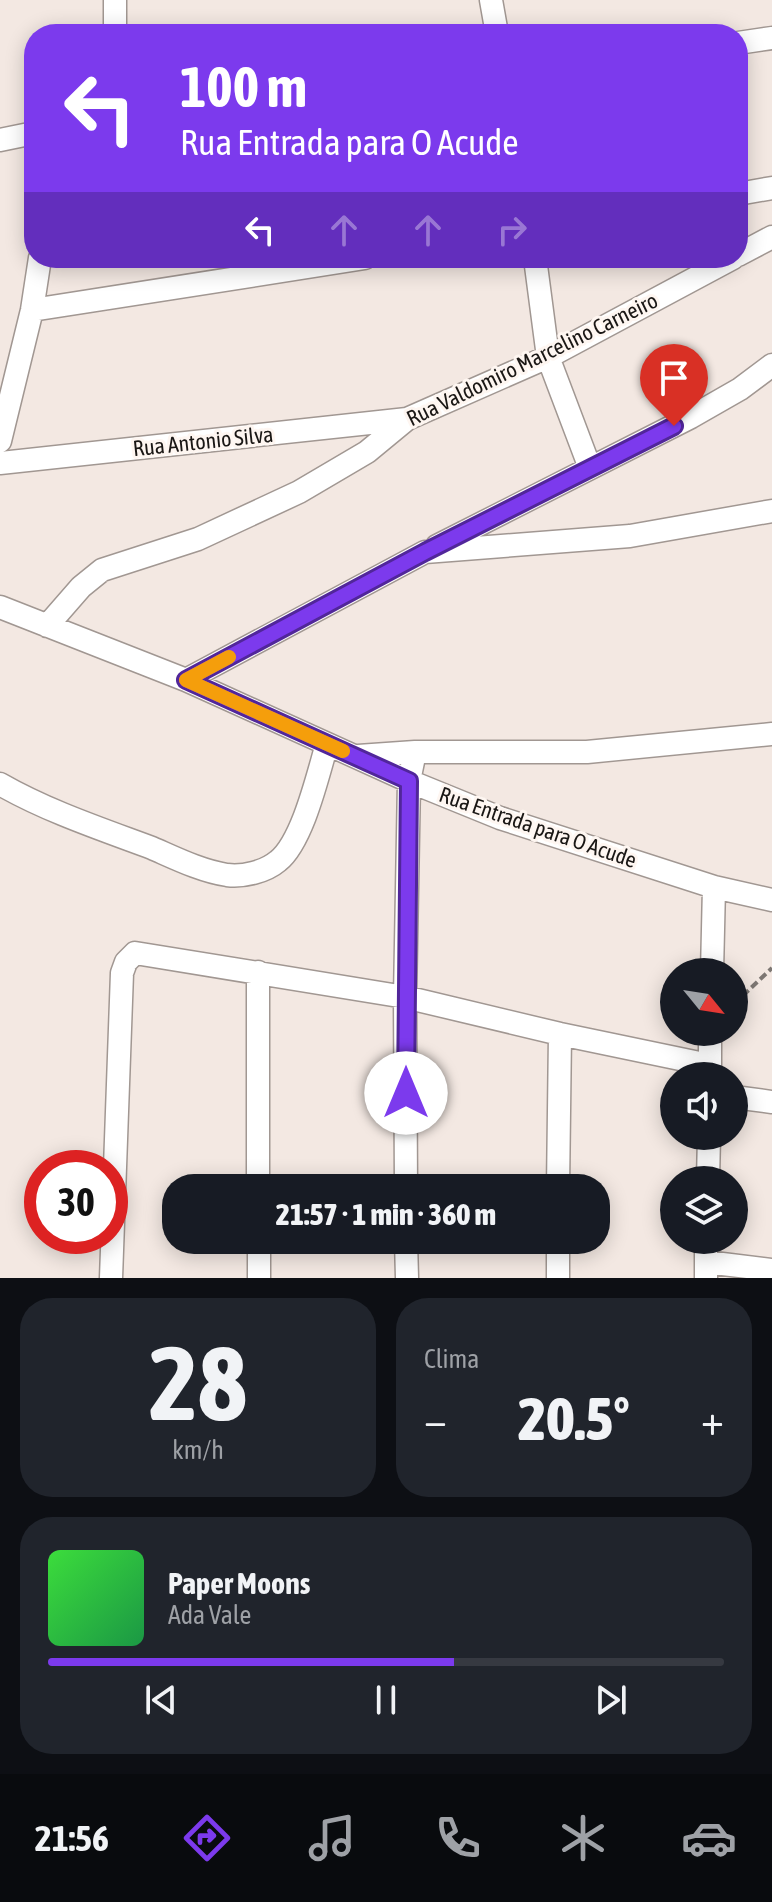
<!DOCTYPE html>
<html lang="pt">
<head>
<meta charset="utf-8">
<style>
	:root { --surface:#171b24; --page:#20242c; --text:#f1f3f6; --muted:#9ea1a6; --line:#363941; --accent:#7c3aed }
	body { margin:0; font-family:"Asap Condensed",sans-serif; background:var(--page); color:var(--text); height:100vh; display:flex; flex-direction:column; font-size:30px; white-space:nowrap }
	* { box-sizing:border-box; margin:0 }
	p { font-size:26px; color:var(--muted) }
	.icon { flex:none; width:44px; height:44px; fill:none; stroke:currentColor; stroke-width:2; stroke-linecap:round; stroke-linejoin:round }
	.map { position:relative; height:1278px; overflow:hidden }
	.drawer { display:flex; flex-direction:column; gap:20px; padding:20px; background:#0d0f14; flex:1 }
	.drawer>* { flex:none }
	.banner { position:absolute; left:24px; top:24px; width:724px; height:244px; border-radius:32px; box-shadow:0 4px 20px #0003; background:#7c3aed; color:#fff; overflow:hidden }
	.needle { width:52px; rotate:120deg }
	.controls { position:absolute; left:660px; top:958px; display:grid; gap:16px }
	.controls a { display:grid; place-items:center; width:88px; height:88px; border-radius:50%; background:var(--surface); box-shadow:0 4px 20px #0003; font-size:40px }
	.speed { position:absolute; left:24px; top:1150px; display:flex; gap:16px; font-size:40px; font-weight:700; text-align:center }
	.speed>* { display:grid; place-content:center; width:104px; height:104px; border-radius:50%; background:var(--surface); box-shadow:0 4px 20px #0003; line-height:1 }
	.speed .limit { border:12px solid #d22; background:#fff; color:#111 }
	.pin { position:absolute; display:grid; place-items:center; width:68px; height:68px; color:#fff; margin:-82px -34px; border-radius:50% 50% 50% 0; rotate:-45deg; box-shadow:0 0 8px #0007 }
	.pin .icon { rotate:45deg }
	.me { position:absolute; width:88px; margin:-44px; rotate:0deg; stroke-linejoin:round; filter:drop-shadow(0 0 6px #0008) }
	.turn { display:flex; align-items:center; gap:28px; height:168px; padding:0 24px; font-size:36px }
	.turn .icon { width:104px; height:104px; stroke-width:2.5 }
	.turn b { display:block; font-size:56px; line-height:68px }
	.lanes { display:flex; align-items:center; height:76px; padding:0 24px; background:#0003; justify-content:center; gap:40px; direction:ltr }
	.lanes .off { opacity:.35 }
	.big { font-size:60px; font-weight:800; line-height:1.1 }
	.drawer .card { flex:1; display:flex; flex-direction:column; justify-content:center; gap:12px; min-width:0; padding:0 28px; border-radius:32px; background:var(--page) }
	.drawer .dial { align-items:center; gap:0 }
	.dial b { font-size:104px; line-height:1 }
	.song { display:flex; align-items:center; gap:24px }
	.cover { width:96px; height:96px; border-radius:12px; background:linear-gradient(135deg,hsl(120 70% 55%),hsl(140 70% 35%)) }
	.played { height:8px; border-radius:4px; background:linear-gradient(90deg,var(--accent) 60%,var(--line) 60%) }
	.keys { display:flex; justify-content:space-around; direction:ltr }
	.heat { display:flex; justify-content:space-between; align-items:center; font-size:44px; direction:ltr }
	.drawer .tiles { flex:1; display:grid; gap:20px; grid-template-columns:1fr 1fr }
	.card:last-child { grid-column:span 2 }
	.trip { position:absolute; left:162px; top:1174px; width:448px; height:80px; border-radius:32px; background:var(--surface); box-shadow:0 4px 20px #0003; font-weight:800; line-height:80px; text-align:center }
	.tab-bar { display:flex; height:128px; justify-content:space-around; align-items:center; background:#090b0e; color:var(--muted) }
	.tab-bar .icon { width:56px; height:56px }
	.tab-bar .current { color:var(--accent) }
	.tab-bar b { font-size:36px; color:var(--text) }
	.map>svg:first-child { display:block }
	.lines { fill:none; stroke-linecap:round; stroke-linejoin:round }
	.street-casing { stroke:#a19792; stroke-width:25 }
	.path { stroke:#7d7773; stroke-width:4; stroke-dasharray:8 4; stroke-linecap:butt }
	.street { stroke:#fff; stroke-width:22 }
	.route-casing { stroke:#51269a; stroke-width:20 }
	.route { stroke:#7c3aed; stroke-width:14 }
	.slow { stroke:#f59e0b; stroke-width:14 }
	.labels { text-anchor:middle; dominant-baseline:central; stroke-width:6; stroke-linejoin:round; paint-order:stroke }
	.street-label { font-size:22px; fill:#1a1715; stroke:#fef6f1 }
</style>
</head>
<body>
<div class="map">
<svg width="772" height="1278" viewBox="0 0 772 1278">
	<rect width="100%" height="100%" fill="#f3e8e2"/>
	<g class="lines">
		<defs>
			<path id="street" d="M491,0L497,34
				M115,34V0
				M738,43L772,38
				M0,140L34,133
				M738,194L772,188
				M738,255L772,237
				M535,258L548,357L590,468
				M32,310L365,258
				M0,441L32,310L40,258
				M0,463L407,419
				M437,546L691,417L740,389L772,365
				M0,607L186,680L409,781L500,818L714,887L772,900
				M47,626L81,587L102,570L198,539L299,492L367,452L407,419L548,357L733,258
				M186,680L425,552L630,536L772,511
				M358,756L415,752H587L772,734
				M0,784C47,811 101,829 152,848C175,858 201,871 227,875C243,877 265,872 278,861C303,841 318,774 327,744
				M258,972V1188
				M712,972L714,887
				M710,1076V1032
				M734,1097L772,1102
				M708,1180L709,1136
				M406,1188L405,997L409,781L415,752
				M558,1188L560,1034
				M259,1240V1278
				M406,1240L407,1278
				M706,1262L772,1270
				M111,1278L122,973L126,962L135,953L405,997L560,1034L709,1065
				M558,1278V1240
				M706,1278V1240"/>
		</defs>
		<!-- street casing -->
		<use href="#street" class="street-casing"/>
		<!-- path -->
		<path class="path" d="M734,1004L772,968"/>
		<!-- street -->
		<use href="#street" class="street"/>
	</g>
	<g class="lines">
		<defs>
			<path id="route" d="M406,1093L409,781L186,680L425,552L674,426"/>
		</defs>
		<!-- route casing -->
		<use href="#route" class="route-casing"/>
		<!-- route -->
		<use href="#route" class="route"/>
		<!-- slow -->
		<path class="slow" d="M229,657L186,680L343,751"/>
	</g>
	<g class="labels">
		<!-- street labels -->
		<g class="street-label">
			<text transform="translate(532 359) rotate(-26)">Rua Valdomiro Marcelino Carneiro</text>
			<text transform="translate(203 441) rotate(-6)">Rua Antonio Silva</text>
			<text transform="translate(538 827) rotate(19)">Rua Entrada para O Acude</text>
		</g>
	</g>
</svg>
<div class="controls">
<a><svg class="needle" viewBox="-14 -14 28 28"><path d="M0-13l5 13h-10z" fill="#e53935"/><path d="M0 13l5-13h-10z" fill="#9ea1a6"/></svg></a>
<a><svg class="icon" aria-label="sound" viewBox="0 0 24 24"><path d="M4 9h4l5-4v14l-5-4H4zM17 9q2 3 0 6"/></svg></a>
<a><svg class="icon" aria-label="layers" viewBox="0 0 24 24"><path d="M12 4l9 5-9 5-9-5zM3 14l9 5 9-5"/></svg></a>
</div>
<div class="speed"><div class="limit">30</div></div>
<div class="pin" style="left:674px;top:426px;background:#d93025"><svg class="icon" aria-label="arrive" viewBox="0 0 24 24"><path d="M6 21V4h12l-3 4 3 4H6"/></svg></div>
<svg class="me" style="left:406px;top:1093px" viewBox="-20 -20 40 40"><circle r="19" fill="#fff"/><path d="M0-13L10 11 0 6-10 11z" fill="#7c3aed"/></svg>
<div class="trip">21:57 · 1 min · 360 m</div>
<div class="banner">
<div class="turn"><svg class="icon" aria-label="left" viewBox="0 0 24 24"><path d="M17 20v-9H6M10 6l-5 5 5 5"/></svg><div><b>100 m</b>Rua Entrada para O Acude</div></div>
<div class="lanes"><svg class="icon" aria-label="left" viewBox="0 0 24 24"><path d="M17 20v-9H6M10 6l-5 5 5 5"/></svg><svg class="icon off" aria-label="ahead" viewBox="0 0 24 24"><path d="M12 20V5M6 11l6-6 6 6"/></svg><svg class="icon off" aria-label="ahead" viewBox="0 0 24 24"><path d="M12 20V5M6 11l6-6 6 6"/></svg><svg class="icon off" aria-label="right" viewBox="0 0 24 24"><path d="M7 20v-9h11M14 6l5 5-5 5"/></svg></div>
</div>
</div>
<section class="drawer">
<div class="tiles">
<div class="card dial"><b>28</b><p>km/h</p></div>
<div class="card"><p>Clima</p>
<div class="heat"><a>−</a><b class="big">20.5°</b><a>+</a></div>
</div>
<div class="card">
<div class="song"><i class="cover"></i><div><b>Paper Moons</b><p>Ada Vale</p></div></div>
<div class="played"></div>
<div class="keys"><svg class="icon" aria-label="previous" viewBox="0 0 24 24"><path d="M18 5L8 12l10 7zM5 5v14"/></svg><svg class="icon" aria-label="pause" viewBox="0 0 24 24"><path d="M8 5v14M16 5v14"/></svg><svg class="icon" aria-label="next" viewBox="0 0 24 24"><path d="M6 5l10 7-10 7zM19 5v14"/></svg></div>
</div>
</div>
</section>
<nav class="tab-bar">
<b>21:56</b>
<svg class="icon current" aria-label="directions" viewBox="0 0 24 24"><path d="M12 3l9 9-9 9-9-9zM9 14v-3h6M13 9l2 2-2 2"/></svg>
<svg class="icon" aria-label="music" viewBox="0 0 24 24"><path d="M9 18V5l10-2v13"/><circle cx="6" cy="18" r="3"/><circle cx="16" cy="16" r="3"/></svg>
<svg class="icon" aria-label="phone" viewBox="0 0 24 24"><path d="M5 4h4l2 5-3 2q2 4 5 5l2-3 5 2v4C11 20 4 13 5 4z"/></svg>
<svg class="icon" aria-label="climate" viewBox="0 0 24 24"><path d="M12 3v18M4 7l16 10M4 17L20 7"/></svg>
<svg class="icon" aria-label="car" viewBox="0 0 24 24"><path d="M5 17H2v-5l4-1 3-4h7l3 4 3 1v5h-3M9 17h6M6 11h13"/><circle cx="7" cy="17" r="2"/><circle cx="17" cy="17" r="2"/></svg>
</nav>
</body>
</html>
